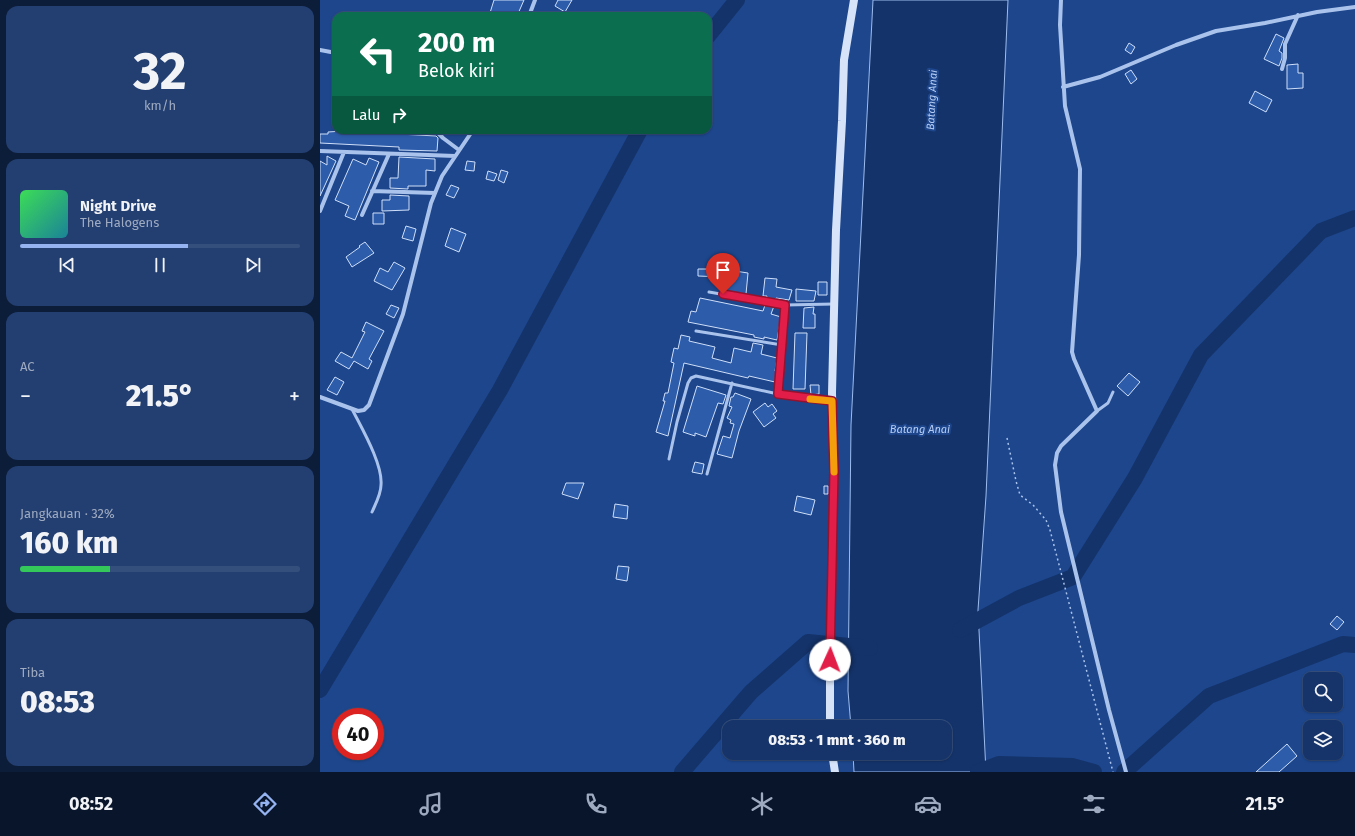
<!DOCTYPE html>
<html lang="id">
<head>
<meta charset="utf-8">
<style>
	:root { --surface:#163469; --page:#233f71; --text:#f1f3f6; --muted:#9eaac0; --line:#354f7d; --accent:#95b2f1 }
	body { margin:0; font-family:"Fira Sans",sans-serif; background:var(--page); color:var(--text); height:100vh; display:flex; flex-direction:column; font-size:15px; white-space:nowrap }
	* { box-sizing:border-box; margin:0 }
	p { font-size:13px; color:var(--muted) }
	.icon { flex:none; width:22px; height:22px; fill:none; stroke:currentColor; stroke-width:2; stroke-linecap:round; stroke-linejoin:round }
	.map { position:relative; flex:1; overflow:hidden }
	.side { display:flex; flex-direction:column; gap:6px; padding:6px; background:#0c1d3a; width:320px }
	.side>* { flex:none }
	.top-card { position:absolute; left:12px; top:12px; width:380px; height:122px; border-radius:12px; box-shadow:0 1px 3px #0004,0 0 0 1px var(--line); background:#0b6e4f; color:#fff; overflow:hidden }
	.buttons { position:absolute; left:983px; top:672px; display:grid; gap:8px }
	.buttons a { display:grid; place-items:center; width:40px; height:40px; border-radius:8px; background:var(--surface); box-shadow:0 1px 3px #0004,0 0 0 1px var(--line); font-size:20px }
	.speed { position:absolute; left:12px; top:708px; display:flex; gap:8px; font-size:20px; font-weight:700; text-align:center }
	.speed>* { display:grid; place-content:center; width:52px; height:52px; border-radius:50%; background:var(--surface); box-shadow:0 1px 3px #0004,0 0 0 1px var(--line); line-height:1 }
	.speed .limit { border:6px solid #d22; background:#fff; color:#111 }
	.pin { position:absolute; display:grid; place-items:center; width:34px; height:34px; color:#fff; margin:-41px -17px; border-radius:50% 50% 50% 0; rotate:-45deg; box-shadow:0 0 4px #0007 }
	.pin .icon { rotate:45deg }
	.me { position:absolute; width:44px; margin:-22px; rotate:2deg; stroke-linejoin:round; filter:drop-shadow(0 0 3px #0008) }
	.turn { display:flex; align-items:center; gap:14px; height:84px; padding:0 20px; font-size:18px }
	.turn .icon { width:52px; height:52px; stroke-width:2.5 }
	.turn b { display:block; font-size:28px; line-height:34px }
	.then { display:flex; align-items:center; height:38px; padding:0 20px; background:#0003; gap:8px; font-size:15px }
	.big { font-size:30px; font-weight:800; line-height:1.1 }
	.side .card { flex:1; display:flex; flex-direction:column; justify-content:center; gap:6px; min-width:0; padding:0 14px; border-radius:12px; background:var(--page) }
	.side .dial { align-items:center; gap:0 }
	.dial b { font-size:52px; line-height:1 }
	.song { display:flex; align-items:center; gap:12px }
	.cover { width:48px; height:48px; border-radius:6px; background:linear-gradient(135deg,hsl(130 70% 55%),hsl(190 70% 35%)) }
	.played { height:4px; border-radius:2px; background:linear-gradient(90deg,var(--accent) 60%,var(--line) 60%) }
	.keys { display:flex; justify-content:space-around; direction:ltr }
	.heat { display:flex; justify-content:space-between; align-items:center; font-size:22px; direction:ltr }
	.charge { height:6px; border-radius:3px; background:linear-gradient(90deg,#34c759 32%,var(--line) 0) }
	.trip { position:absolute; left:402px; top:720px; width:230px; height:40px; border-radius:12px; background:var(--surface); box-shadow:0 1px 3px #0004,0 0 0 1px var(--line); font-weight:800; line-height:40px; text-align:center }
	.tab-bar { display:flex; height:64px; justify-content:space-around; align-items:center; background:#09152a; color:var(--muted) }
	.tab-bar .icon { width:28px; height:28px }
	.tab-bar .on { color:var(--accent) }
	.tab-bar b { font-size:18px; color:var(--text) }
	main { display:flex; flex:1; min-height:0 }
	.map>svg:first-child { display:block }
	.water { fill:#14336a; stroke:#9dbdee }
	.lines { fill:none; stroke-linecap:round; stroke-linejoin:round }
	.river { stroke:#14336a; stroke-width:16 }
	.building { fill:#2c5caa; stroke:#cfdff9 }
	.path { stroke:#aac3ec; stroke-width:1.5; stroke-dasharray:2 3; stroke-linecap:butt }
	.lane { stroke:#aac3ec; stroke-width:3 }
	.street { stroke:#aac3ec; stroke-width:4 }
	.secondary { stroke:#d6e3f9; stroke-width:8 }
	.route-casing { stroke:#92132f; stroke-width:10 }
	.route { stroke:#e11d48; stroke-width:7 }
	.slow { stroke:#f59e0b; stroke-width:7 }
	.labels { text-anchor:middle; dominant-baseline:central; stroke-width:4; stroke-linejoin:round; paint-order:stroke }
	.water-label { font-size:11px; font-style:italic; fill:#b5cdf4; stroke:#1d468c }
</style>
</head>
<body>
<main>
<section class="side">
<div class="card dial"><b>32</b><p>km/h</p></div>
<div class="card">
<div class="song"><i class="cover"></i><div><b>Night Drive</b><p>The Halogens</p></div></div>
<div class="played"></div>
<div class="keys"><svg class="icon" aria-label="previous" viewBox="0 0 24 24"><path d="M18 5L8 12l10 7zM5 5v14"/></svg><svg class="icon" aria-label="pause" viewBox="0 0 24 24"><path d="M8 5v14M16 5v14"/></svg><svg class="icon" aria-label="next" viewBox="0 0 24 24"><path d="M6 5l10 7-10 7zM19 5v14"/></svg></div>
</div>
<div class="card"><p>AC</p>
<div class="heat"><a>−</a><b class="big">21.5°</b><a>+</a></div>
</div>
<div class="card"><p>Jangkauan · 32%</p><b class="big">160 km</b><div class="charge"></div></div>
<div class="card"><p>Tiba</p><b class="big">08:53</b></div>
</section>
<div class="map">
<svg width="1035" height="772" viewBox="0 0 1035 772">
	<rect width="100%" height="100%" fill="#1d468c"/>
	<!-- water -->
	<path class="water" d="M553,0H688L666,496L658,610L666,772H534L533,753H625V727H531L528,691L531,425Z"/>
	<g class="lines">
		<!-- river -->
		<path class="river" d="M388,36L417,0
			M640,630L699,598L753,577L815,478L881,355L1001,231L1035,218
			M0,690L180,390L320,130
			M362,772L431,692L488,642L550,648
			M658,772L679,764L752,766L774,772
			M804,772L889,696L1023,644L1035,645"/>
	</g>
	<!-- building -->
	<path class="building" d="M174,0H204L197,16H169Z
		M238,0H252L245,12L235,6Z
		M956,34L964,38L959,51L962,53V58L959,66L944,59Z
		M809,43L815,47L811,54L805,50Z
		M978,64V73H983V88L967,89V65Z
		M811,70L817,79L811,84L805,74Z
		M935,91L952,100L946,112L929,103Z
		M23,131L116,136L118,138L117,151L79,150V147L0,143V134H8V132Z
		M7,156L16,161L0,196V161L7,165Z
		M79,157L115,159V171L106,170V186H88V189L70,188V178H78Z
		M49,158L59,162L35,220L25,216L29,206L15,200L33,159L46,165Z
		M147,161L155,162L154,171L145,170Z
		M181,170L188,172L184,183L178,180Z
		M168,171L177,174L174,181L166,179Z
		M131,185L139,188L134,198L126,195Z
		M70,195L89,196V210L62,211V200H70Z
		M53,213H64V224H53Z
		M86,226L96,229L93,241L82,238Z
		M131,228L146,234L139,252L125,246Z
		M45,242L54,253L32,267L26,257L40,247L39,246Z
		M74,262L85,268L72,290L54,281L60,268L68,272Z
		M404,265L415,266V271L428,273L426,294L402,291L403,277L378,276V269H404Z
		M445,278L457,279L456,287L472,290L469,300L456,298L455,300L446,299L447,296H443Z
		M498,282H507V295H498Z
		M476,289L496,291L494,301H476Z
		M380,298L443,311L445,305L454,306L451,314L461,317L457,340L444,337V339L434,337V335L368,322L371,311L376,312Z
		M71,305L79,308L74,318L66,314Z
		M494,307L493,314H495V328H483L484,308Z
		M46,322L64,331L49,359L52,361L48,369L34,361L29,369L15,361L21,352L32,358L45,332L42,331Z
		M475,333H487L485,389H473Z
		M361,335L370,337L369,341L395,347L392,358L411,363L414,348L431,352L433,343L443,345L441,354L457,358L455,371H457L455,382L429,376L428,378L364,363L348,436L336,432L345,401H343L345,393H348L354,363L351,362L354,348L358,349Z
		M809,373L820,382L808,396L797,386Z
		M15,377L24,382L17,395L7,390Z
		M490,385H499V394L491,395Z
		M377,386L406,395L403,404L398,403L386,437L375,433V436L363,432Z
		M415,393L431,399L419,431L412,458L397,454L403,436L410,438L414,424L410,423L411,420L407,418L412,407L409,406L411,397H413Z
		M445,403L448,407L452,404L457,411L453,414L456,418L444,427L433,412Z
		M375,462L384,464L382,474L372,472Z
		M246,483H264L258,499L242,494Z
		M504,486H508V494H504Z
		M477,496L495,500L491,515L474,511Z
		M295,504L308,506L307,519L293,517Z
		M298,566L309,567L307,581L296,579Z
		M1017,616L1024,622L1017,630L1010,624Z
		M967,744L977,756L959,772H936Z"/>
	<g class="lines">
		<!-- path -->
		<path class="path" d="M687,438L696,481L700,495L713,505L726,520L730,530L793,772"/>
		<!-- lane -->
		<path class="lane" d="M389,292L465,305L514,304
			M376,331L462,345
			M458,394L465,305
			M32,409C41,427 63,464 61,485C61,494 56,503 52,512
			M777,411L788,403L793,392
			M349,459L357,422L368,383L371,378L376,376L458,394L512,401
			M387,474L412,383"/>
		<!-- street -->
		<path class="street" d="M741,0L740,25L745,106L760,169L759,255L752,352L754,359L777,411L741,446L737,453L735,465L741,512L789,710L806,772
			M209,16L215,0
			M0,50L16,53
			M962,69L965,58V44L978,15
			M743,87L780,77L856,45L896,31L945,23L997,12L1035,7
			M115,130L123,138L139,150
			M0,151L135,156
			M52,191L115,193
			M0,211L24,152
			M42,215L69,154
			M0,397L38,411L44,410L49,405L83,314L111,203L122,176L153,130"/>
		<!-- secondary -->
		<path class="secondary" d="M510,727V660L514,471L512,393L516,230L522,121L524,60L534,0
			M512,753L515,772"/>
	</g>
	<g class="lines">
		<defs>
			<path id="route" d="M403,294L465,305L458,394L512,401L514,471L510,660"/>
		</defs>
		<!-- route casing -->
		<use href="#route" class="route-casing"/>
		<!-- route -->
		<use href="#route" class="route"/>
		<!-- slow -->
		<path class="slow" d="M490,399L512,401L514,472"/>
	</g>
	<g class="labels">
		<!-- water labels -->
		<g class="water-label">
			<text transform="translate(612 100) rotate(-87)">Batang Anai</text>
			<text x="600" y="429">Batang Anai</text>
		</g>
	</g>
</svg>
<div class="buttons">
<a><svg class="icon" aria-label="search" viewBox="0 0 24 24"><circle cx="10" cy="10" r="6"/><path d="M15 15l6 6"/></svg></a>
<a><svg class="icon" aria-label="layers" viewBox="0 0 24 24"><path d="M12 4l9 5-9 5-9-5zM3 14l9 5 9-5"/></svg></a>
</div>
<div class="speed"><div class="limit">40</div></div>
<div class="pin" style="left:403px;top:294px;background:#d93025"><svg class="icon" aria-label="arrive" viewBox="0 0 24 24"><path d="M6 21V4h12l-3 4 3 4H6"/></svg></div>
<svg class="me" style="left:510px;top:660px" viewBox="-20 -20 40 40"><circle r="19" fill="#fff"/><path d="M0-13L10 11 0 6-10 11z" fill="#e11d48"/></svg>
<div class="trip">08:53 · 1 mnt · 360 m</div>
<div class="top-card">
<div class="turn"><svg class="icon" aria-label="left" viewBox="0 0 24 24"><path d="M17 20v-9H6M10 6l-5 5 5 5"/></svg><div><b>200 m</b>Belok kiri</div></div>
<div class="then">Lalu<svg class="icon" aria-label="right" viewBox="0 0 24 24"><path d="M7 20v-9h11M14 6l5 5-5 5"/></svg></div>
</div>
</div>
</main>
<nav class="tab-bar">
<b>08:52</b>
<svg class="icon on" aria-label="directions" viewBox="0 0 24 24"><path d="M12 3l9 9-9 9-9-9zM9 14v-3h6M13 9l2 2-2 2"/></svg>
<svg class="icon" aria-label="music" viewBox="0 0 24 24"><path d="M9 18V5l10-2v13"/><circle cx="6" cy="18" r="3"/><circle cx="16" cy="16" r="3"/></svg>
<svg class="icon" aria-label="phone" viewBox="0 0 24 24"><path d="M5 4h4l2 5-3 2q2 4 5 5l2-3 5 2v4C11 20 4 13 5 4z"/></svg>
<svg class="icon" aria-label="climate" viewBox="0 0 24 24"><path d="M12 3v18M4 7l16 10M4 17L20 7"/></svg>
<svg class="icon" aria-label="car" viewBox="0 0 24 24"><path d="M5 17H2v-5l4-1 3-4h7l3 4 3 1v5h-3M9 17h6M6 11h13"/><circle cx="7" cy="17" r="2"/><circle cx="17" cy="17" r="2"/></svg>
<svg class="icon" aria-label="filters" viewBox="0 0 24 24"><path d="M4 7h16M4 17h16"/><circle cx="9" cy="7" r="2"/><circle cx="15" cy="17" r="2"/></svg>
<b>21.5°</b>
</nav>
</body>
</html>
